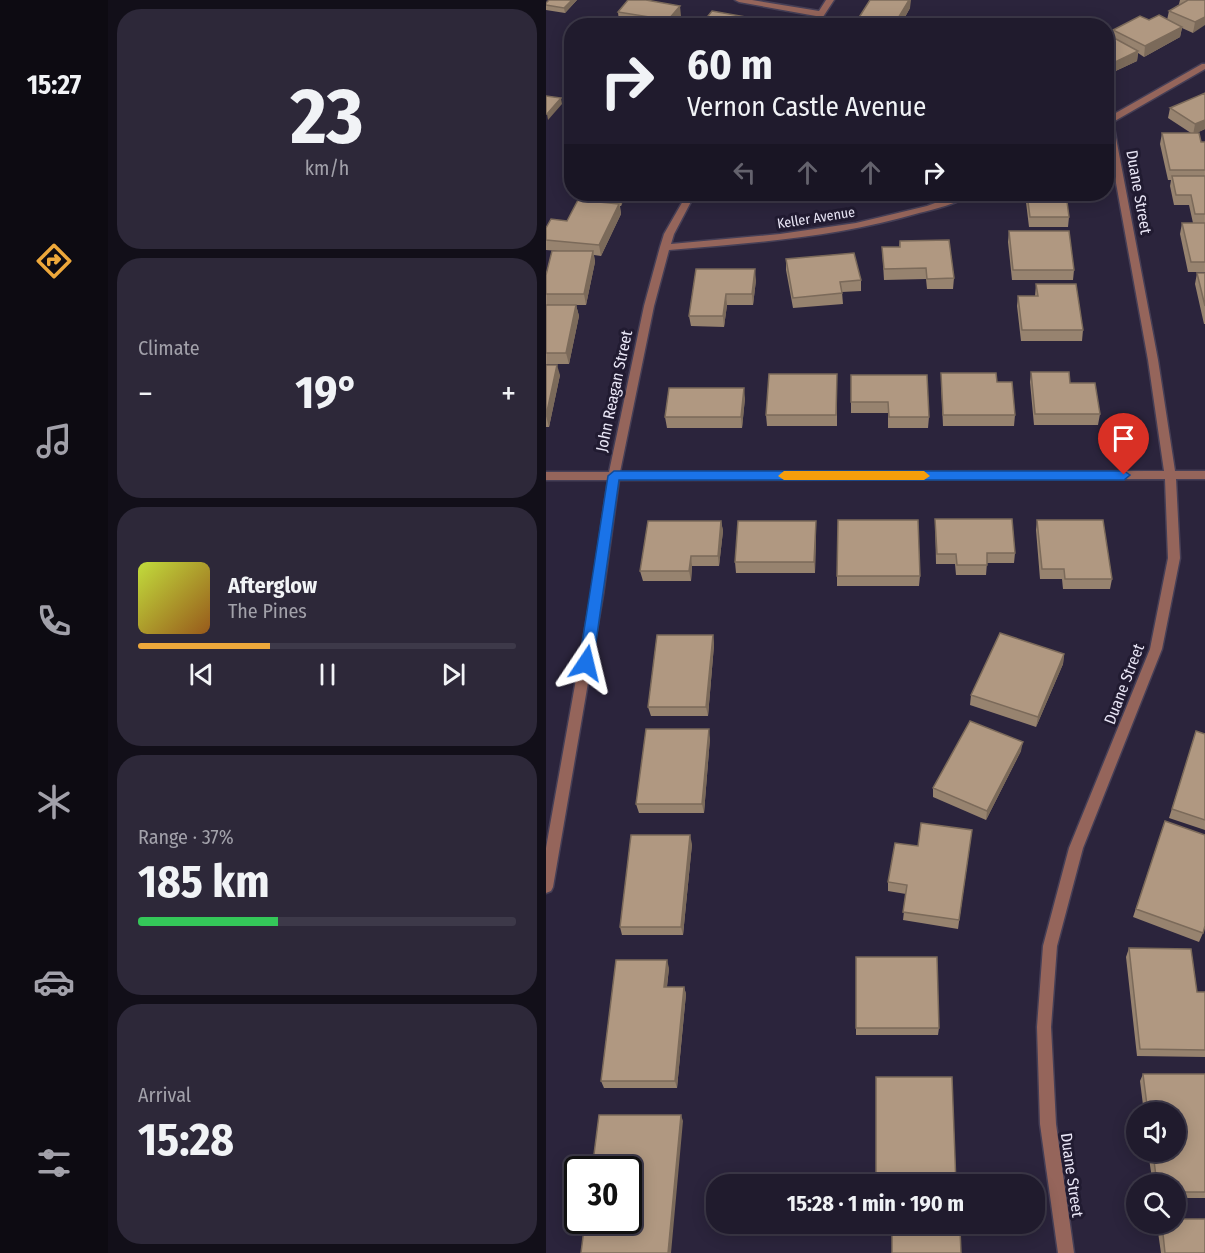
<!DOCTYPE html>
<html lang="en">
<head>
<meta charset="utf-8">
<style>
	:root { --surface:#201b2d; --page:#2d2839; --text:#f1f3f6; --muted:#a2a1aa; --line:#3d3949; --accent:#eda83b }
	body { margin:0; font-family:"Fira Sans Condensed",sans-serif; background:var(--page); color:var(--text); height:100vh; display:flex; flex-direction:column; font-size:22px; white-space:nowrap }
	* { box-sizing:border-box; margin:0 }
	p { font-size:20px; color:var(--muted) }
	.icon { flex:none; width:33px; height:33px; fill:none; stroke:currentColor; stroke-width:2; stroke-linecap:round; stroke-linejoin:round }
	.map { position:relative; flex:1; overflow:hidden }
	.details { display:flex; flex-direction:column; gap:9px; padding:9px; background:#120f19; width:438px }
	.details>* { flex:none }
	.banner { position:absolute; left:18px; top:18px; width:550px; height:183px; border-radius:24px; box-shadow:0 3px 15px #0003,0 0 0 2px var(--line); background:#201b2d; color:var(--text); overflow:hidden }
	.buttons { position:absolute; left:580px; top:1102px; display:grid; gap:12px }
	.buttons a { display:grid; place-items:center; width:60px; height:60px; border-radius:50%; background:var(--surface); box-shadow:0 3px 15px #0003,0 0 0 2px var(--line); font-size:30px }
	.speed { position:absolute; left:18px; top:1156px; display:flex; gap:12px; font-size:30px; font-weight:700; text-align:center }
	.speed>* { display:grid; place-content:center; width:78px; height:78px; border-radius:50%; background:var(--surface); box-shadow:0 3px 15px #0003,0 0 0 2px var(--line); line-height:1 }
	.speed .limit { border:3px solid #111; border-radius:9px; background:#fff; color:#111 }
	.pin { position:absolute; display:grid; place-items:center; width:51px; height:51px; color:#fff; margin:-62px -26px; border-radius:50% 50% 50% 0; rotate:-45deg; box-shadow:0 0 6px #0007 }
	.pin .icon { rotate:45deg }
	.me { position:absolute; width:66px; margin:-33px; rotate:10deg; stroke-linejoin:round; filter:drop-shadow(0 0 4px #0008) }
	.turn { display:flex; align-items:center; gap:21px; height:126px; padding:0 24px; font-size:27px }
	.turn .icon { width:78px; height:78px; stroke-width:2.5 }
	.turn b { display:block; font-size:42px; line-height:51px }
	.lanes { display:flex; align-items:center; height:57px; padding:0 24px; background:#0003; justify-content:center; gap:30px; direction:ltr }
	.lanes .off { opacity:.35 }
	.big { font-size:45px; font-weight:700; line-height:1.1 }
	.details .widget { flex:1; display:flex; flex-direction:column; justify-content:center; gap:9px; min-width:0; padding:0 21px; border-radius:24px; background:var(--page) }
	.details .dial { align-items:center; gap:0 }
	.dial b { font-size:78px; line-height:1 }
	.song { display:flex; align-items:center; gap:18px }
	.cover { width:72px; height:72px; border-radius:9px; background:linear-gradient(135deg,hsl(70 70% 55%),hsl(30 70% 35%)) }
	.played { height:6px; border-radius:3px; background:linear-gradient(90deg,var(--accent) 35%,var(--line) 35%) }
	.keys { display:flex; justify-content:space-around; direction:ltr }
	.heat { display:flex; justify-content:space-between; align-items:center; font-size:33px; direction:ltr }
	.charge { height:9px; border-radius:4px; background:linear-gradient(90deg,#34c759 37%,var(--line) 0) }
	.trip { position:absolute; left:160px; top:1174px; width:339px; height:60px; border-radius:24px; background:var(--surface); box-shadow:0 3px 15px #0003,0 0 0 2px var(--line); font-weight:700; line-height:60px; text-align:center }
	main { display:flex; flex:1; min-height:0 }
	.dock { display:flex; flex-direction:column; width:108px; justify-content:space-around; align-items:center; background:#0d0b12; color:var(--muted) }
	.dock .icon { width:42px; height:42px }
	.dock .current { color:var(--accent) }
	.dock b { font-size:27px; color:var(--text) }
	.map>svg:first-child { display:block }
	.lines { fill:none; stroke-linecap:round; stroke-linejoin:round }
	.street-casing { stroke:#463f56; stroke-width:3 }
	.street { fill:#95655b; fill-rule:evenodd }
	.wall { fill:#97836f }
	.shaded-wall { fill:#7b6a5a }
	.building { fill:#b09881; stroke:#7b6a5a; stroke-width:1.5 }
	.route { fill:#1a73e8; stroke:#114b97; stroke-width:1.5 }
	.slow { fill:#f59e0b }
	.labels { text-anchor:middle; dominant-baseline:central; stroke-width:6; stroke-linejoin:round; paint-order:stroke }
	.far-street-label { font-size:14px; fill:#e9e6f6; stroke:#211b31 }
	.street-label { font-size:16px; fill:#e9e6f6; stroke:#211b31 }
</style>
</head>
<body>
<main>
<nav class="dock">
<b>15:27</b>
<svg class="icon current" aria-label="directions" viewBox="0 0 24 24"><path d="M12 3l9 9-9 9-9-9zM9 14v-3h6M13 9l2 2-2 2"/></svg>
<svg class="icon" aria-label="music" viewBox="0 0 24 24"><path d="M9 18V5l10-2v13"/><circle cx="6" cy="18" r="3"/><circle cx="16" cy="16" r="3"/></svg>
<svg class="icon" aria-label="phone" viewBox="0 0 24 24"><path d="M5 4h4l2 5-3 2q2 4 5 5l2-3 5 2v4C11 20 4 13 5 4z"/></svg>
<svg class="icon" aria-label="climate" viewBox="0 0 24 24"><path d="M12 3v18M4 7l16 10M4 17L20 7"/></svg>
<svg class="icon" aria-label="car" viewBox="0 0 24 24"><path d="M5 17H2v-5l4-1 3-4h7l3 4 3 1v5h-3M9 17h6M6 11h13"/><circle cx="7" cy="17" r="2"/><circle cx="17" cy="17" r="2"/></svg>
<svg class="icon" aria-label="filters" viewBox="0 0 24 24"><path d="M4 7h16M4 17h16"/><circle cx="9" cy="7" r="2"/><circle cx="15" cy="17" r="2"/></svg>
</nav>
<section class="details">
<div class="widget dial"><b>23</b><p>km/h</p></div>
<div class="widget"><p>Climate</p>
<div class="heat"><a>−</a><b class="big">19°</b><a>+</a></div>
</div>
<div class="widget">
<div class="song"><i class="cover"></i><div><b>Afterglow</b><p>The Pines</p></div></div>
<div class="played"></div>
<div class="keys"><svg class="icon" aria-label="previous" viewBox="0 0 24 24"><path d="M18 5L8 12l10 7zM5 5v14"/></svg><svg class="icon" aria-label="pause" viewBox="0 0 24 24"><path d="M8 5v14M16 5v14"/></svg><svg class="icon" aria-label="next" viewBox="0 0 24 24"><path d="M6 5l10 7-10 7zM19 5v14"/></svg></div>
</div>
<div class="widget"><p>Range · 37%</p><b class="big">185 km</b><div class="charge"></div></div>
<div class="widget"><p>Arrival</p><b class="big">15:28</b></div>
</section>
<div class="map">
<svg width="659" height="1253" viewBox="0 0 659 1253">
	<rect width="100%" height="100%" fill="#2b243c"/>
	<g class="lines">
		<defs>
			<path id="street" d="M189,0H206L273,11L280,0H288L271,26H263L270,16L193,2Z
				M656,64H659V69L567,122L612,360L629,471H659V479H630L634,558L616,649L537,848L511,946L505,1027L510,1124L528,1253H512L494,1124L491,1027L497,946L523,848L604,649L622,558L619,479L73,480L57,595L7,887L5,891L0,893V848L45,595L62,480H0V472H63L98,306L114,247L118,234L141,194H149L128,234L125,244L234,234L310,223L381,206L413,194H424C412,204 389,209 373,213C292,237 208,243 123,250L108,306L74,472L618,471L602,360L561,133V118Z"/>
		</defs>
		<!-- street casing -->
		<use href="#street" class="street-casing"/>
		<!-- street -->
		<use href="#street" class="street"/>
	</g>
	<!-- wall -->
	<path class="wall" d="M31,0L19,13L0,10V3Z
		M634,0H659L647,33L636,28L634,37L598,57L592,53L591,61L561,75V43L566,40H565L567,30L603,20H621L623,11L634,4H633Z
		M364,8L354,26H312V19Z
		M72,12L135,16L127,26H94L73,22Z
		M659,93V129L650,133L655,142H659V272H642L634,234L636,223H647L643,205H628L624,186L625,180H622L614,144L616,133H645L622,118L624,108Z
		M42,194H80L75,206H74L75,214L55,256L48,255L49,262L40,305H0V275L13,251L0,250V228L21,221L44,201Z
		M236,194H263L260,198Z
		M479,194H520L523,217L522,227H483Z
		M463,231L528,270L527,280H466L462,242Z
		M354,241L408,278L407,289H381L380,279L338,280L336,247H353Z
		M240,259L315,280V291L296,292L297,304L247,308L240,270Z
		M150,269L210,280L207,305H181L178,327L145,326L143,316Z
		M651,273H659V324H658L649,284Z
		M490,284L537,330L536,341H475L471,306L472,296H489Z
		M0,305H30L33,316L23,364H0Z
		M0,365L14,375L3,427H0Z
		M485,372L524,383L554,414L552,425H488L484,382Z
		M395,373L451,382L469,415L468,426H397L395,383Z
		M291,374V426H221L220,415Z
		M305,375L383,417L382,428H342V413H305Z
		M199,398L196,428H121L119,417Z
		M389,519L469,553L468,563H441L440,575H410L409,564H390Z
		M491,520L566,579L564,589H517L516,579H494L490,530Z
		M175,521L177,531L173,566H146L145,581H97L94,571Z
		M270,531L269,573H190L189,562Z
		M291,576H374L373,586H291Z
		M167,635L168,645L162,716H105L102,707Z
		M518,654L517,664L490,727L424,705L425,695Z
		M650,731L659,734V830L623,818Z
		M164,738L158,813H93L90,804Z
		M475,751L440,820L387,797V788Z
		M619,821L657,933L653,942L587,917Z
		M426,830L412,929L357,920L360,894L342,891V882L372,846Z
		M146,844L137,935H76L74,927Z
		M583,948L651,992H659V1057L591,1056L580,957Z
		M310,957L393,1028L392,1035H310Z
		M123,968L121,987H138L140,994L131,1088H58L55,1081Z
		M597,1074H659V1198H630V1185H607L602,1152H630V1113H598L594,1081Z
		M612,1224H630L659,1253H615L611,1225Z"/>
	<!-- shaded-wall -->
	<path class="shaded-wall" d="M26,0H31L19,13L18,8Z
		M363,0H365L364,8L354,26H348Z
		M134,6L135,16L127,26H123L122,20Z
		M659,17V25L647,33L649,22Z
		M636,27L634,37L598,57L599,46Z
		M592,51L591,61L561,75V66Z
		M15,98L16,104L2,120L1,114Z
		M659,120V129L647,135L649,124Z
		M74,194H80L75,206L73,195Z
		M73,204L75,214L55,256L53,245Z
		M47,251L49,262L40,305L38,294Z
		M209,269L210,280L207,305L206,294Z
		M180,294L181,305L178,327L177,316Z
		M30,305L33,316L23,364L20,353Z
		M11,365L14,375L3,427L0,416Z
		M198,388L199,398L196,428L195,417Z
		M175,521L177,531L173,566L172,556Z
		M270,521V531L269,573L268,562Z
		M145,556L146,566L145,581L143,571Z
		M167,635L168,645L162,716L160,707Z
		M518,654L517,664L490,727L492,717Z
		M163,729L164,738L158,813L156,804Z
		M477,742L475,751L440,820L441,811Z
		M144,835L146,844L137,935L135,927Z
		M121,960L123,968L120,994L118,987Z
		M138,987L140,994L131,1088L129,1081Z
		M135,1115L137,1121L125,1253H122Z"/>
	<!-- building -->
	<path class="building" d="M3,0H26L18,8L0,5V3Z
		M82,0H100L134,6L122,20L72,12Z
		M324,0H363L348,25L312,19Z
		M642,0H659V17L649,22L623,11Z
		M166,11L217,20L213,26H154Z
		M613,15L636,27L599,46L567,30L594,16L603,20Z
		M570,39L592,51L561,66V43Z
		M659,93V120L649,124L624,108Z
		M0,96L15,98L1,114H0Z
		M616,133H653L655,142H659V170H624Z
		M626,176H659V214H649L645,195H630Z
		M53,194H74L73,195Z
		M481,194H520L523,217H484Z
		M32,200L73,204L53,245L0,240V228L5,219L21,221Z
		M636,223H659V262H645Z
		M463,231H523L528,270H467Z
		M403,240L408,278L381,279L380,268L338,269L336,247H354V241Z
		M6,251H47L38,294H0V275Z
		M308,253L315,280L294,282L296,293L247,298L240,259Z
		M150,269H209L206,294H180L177,316H143Z
		M651,273H659V306Z
		M490,284H530L537,330H476L472,296H492Z
		M0,305H30L20,353H0Z
		M0,365H11L0,416Z
		M485,372H523L524,383H549L554,414H489Z
		M395,373H450L451,382H466L469,415H397Z
		M223,374H291L290,415H220Z
		M305,375H381L383,417H343L342,402H305Z
		M123,388H198L195,417H119Z
		M389,519H466L469,553H441V565H411L410,554H391Z
		M292,520H372L374,576H291Z
		M491,520H557L566,579H519L518,569H496Z
		M102,521H175L172,556H145L143,571H94Z
		M192,521H270L268,562H189Z
		M454,633L518,654L492,717L425,695Z
		M111,635H167L160,707H102Z
		M424,721L477,742L441,811L387,788Z
		M100,729H163L156,804H90Z
		M650,731L659,734V820L626,809Z
		M619,821L659,835V926L657,933L590,909Z
		M375,823L426,830L413,920L357,912L361,885L342,882L349,843L372,846Z
		M85,835H144L135,927H74Z
		M583,948L645,949L651,992H659V1050L594,1049Z
		M310,957H391L393,1028H310Z
		M70,960H121L118,987H138L129,1081H55Z
		M597,1074H659V1192H630V1185H611L607,1152H630V1113H602Z
		M330,1077H406L410,1185H330Z
		M53,1115H135L122,1253H35L39,1221H82V1170H46Z
		M630,1219H659V1253H619L616,1224H630Z
		M346,1229H414L415,1253H346Z"/>
	<!-- route -->
	<path class="route" d="M68,471H578L584,475L578,480H73L47,663L45,667H35L33,663L62,476Z"/>
	<!-- slow -->
	<path class="slow" d="M238,471H378L384,476L378,480H238L232,476Z"/>
	<g class="labels">
		<!-- far-street labels -->
		<g class="far-street-label">
			<text transform="translate(270 218) rotate(-9)">Keller Avenue</text>
		</g>
		<!-- street labels -->
		<g class="street-label">
			<text transform="translate(593 192) rotate(80)">Duane Street</text>
			<text transform="translate(68 391) rotate(-78)">John Reagan Street</text>
			<text transform="translate(578 684) rotate(-69)">Duane Street</text>
			<text transform="translate(526 1175) rotate(82)">Duane Street</text>
		</g>
	</g>
</svg>
<div class="buttons">
<a><svg class="icon" aria-label="sound" viewBox="0 0 24 24"><path d="M4 9h4l5-4v14l-5-4H4zM17 9q2 3 0 6"/></svg></a>
<a><svg class="icon" aria-label="search" viewBox="0 0 24 24"><circle cx="10" cy="10" r="6"/><path d="M15 15l6 6"/></svg></a>
</div>
<div class="speed"><div class="limit">30</div></div>
<div class="pin" style="left:578px;top:475px;background:#d93025"><svg class="icon" aria-label="arrive" viewBox="0 0 24 24"><path d="M6 21V4h12l-3 4 3 4H6"/></svg></div>
<svg class="me" style="left:40px;top:663px" viewBox="-20 -20 40 40"><path d="M0-17L14 15 0 8-14 15z" fill="#1a73e8" stroke="#fff" stroke-width="4"/></svg>
<div class="trip">15:28 · 1 min · 190 m</div>
<div class="banner">
<div class="turn"><svg class="icon" aria-label="right" viewBox="0 0 24 24"><path d="M7 20v-9h11M14 6l5 5-5 5"/></svg><div><b>60 m</b>Vernon Castle Avenue</div></div>
<div class="lanes"><svg class="icon off" aria-label="left" viewBox="0 0 24 24"><path d="M17 20v-9H6M10 6l-5 5 5 5"/></svg><svg class="icon off" aria-label="ahead" viewBox="0 0 24 24"><path d="M12 20V5M6 11l6-6 6 6"/></svg><svg class="icon off" aria-label="ahead" viewBox="0 0 24 24"><path d="M12 20V5M6 11l6-6 6 6"/></svg><svg class="icon" aria-label="right" viewBox="0 0 24 24"><path d="M7 20v-9h11M14 6l5 5-5 5"/></svg></div>
</div>
</div>
</main>
</body>
</html>
